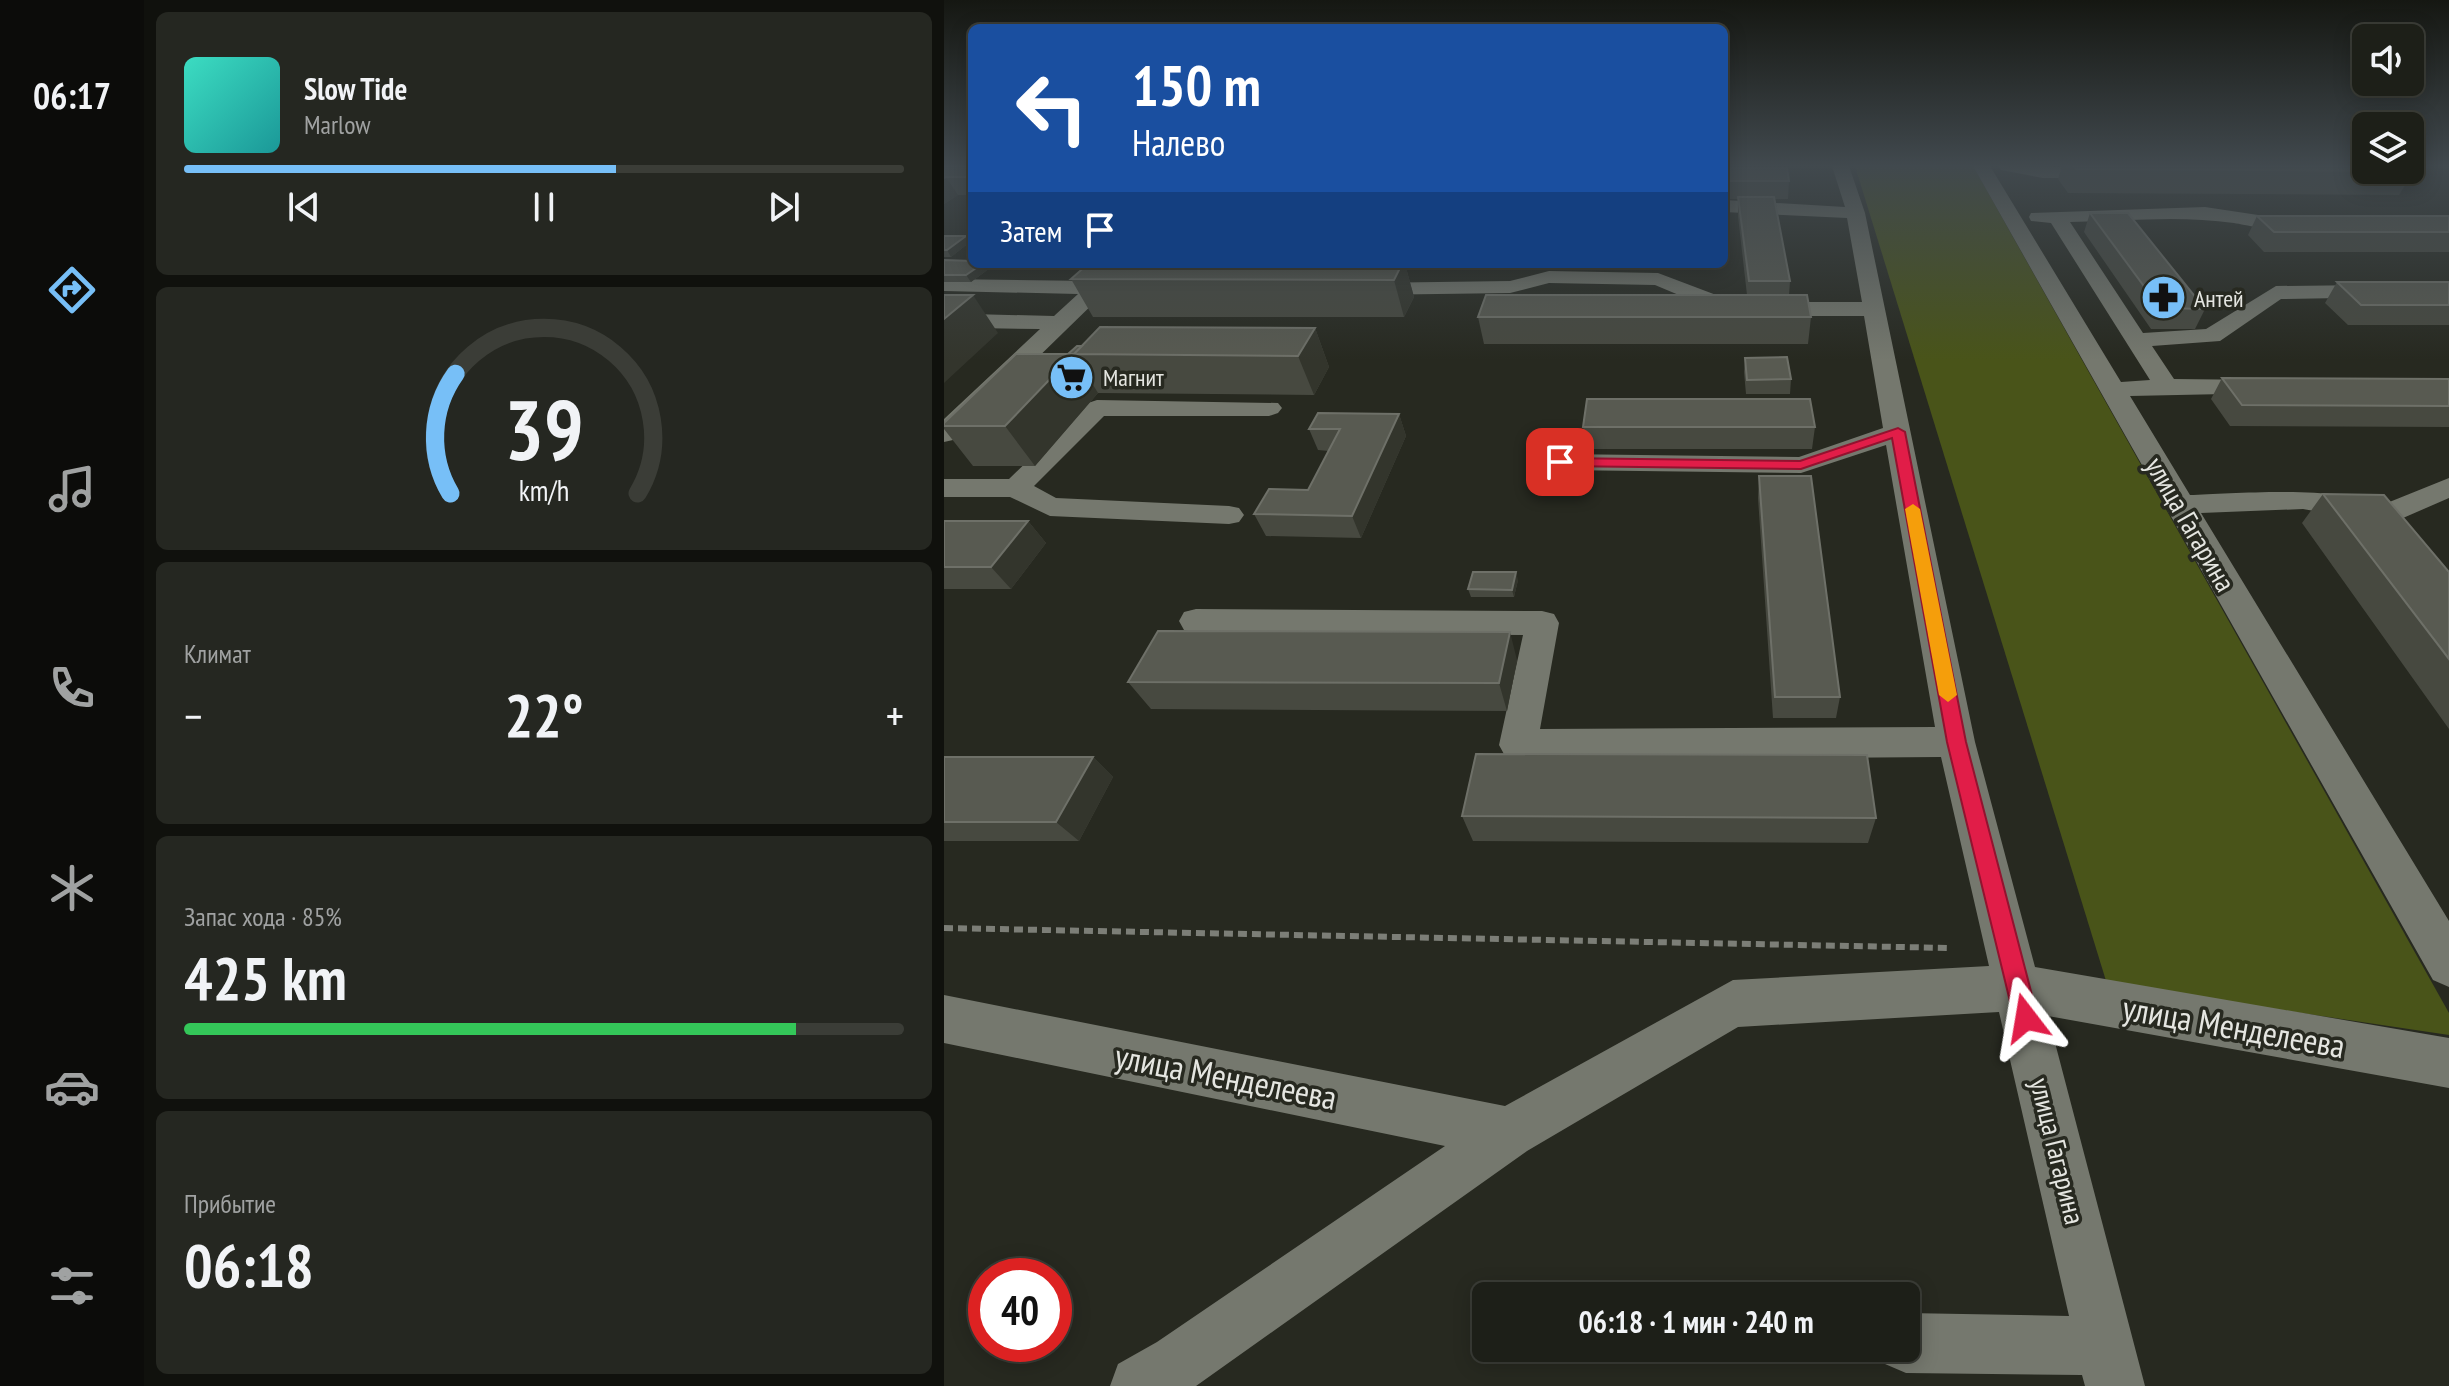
<!DOCTYPE html>
<html lang="ru">
<head>
<meta charset="utf-8">
<style>
	:root { --surface:#1d1f18; --page:#252721; --text:#f1f3f6; --muted:#a0a2a2; --line:#3b3d37; --accent:#77bff7 }
	body { margin:0; font-family:"PT Sans Narrow",sans-serif; background:var(--page); color:var(--text); height:100vh; display:flex; flex-direction:column; font-size:30px; white-space:nowrap }
	* { box-sizing:border-box; margin:0 }
	p { font-size:26px; color:var(--muted) }
	.icon { flex:none; width:44px; height:44px; fill:none; stroke:currentColor; stroke-width:2; stroke-linecap:round; stroke-linejoin:round }
	.map { position:relative; flex:1; overflow:hidden }
	.panel { display:flex; flex-direction:column; gap:12px; padding:12px; background:#10110d; width:800px }
	.panel>* { flex:none }
	.banner { position:absolute; left:24px; top:24px; width:760px; height:244px; border-radius:12px; box-shadow:0 4px 20px #0003,0 0 0 2px var(--line); background:#1a4fa0; color:#fff; overflow:hidden }
	.controls { position:absolute; left:1408px; top:24px; display:grid; gap:16px }
	.controls a { display:grid; place-items:center; width:72px; height:72px; border-radius:12px; background:var(--surface); box-shadow:0 4px 20px #0003,0 0 0 2px var(--line); font-size:40px }
	.speed { position:absolute; left:24px; top:1258px; display:flex; gap:16px; font-size:40px; font-weight:700; text-align:center }
	.speed>* { display:grid; place-content:center; width:104px; height:104px; border-radius:50%; background:var(--surface); box-shadow:0 4px 20px #0003,0 0 0 2px var(--line); line-height:1 }
	.speed .limit { border:12px solid #d22; background:#fff; color:#111 }
	.pin { position:absolute; display:grid; place-items:center; width:68px; height:68px; color:#fff; margin:-34px; border-radius:16px; box-shadow:0 4px 12px #0006 }
	.me { position:absolute; width:88px; margin:-44px; rotate:346deg; stroke-linejoin:round; filter:drop-shadow(0 0 6px #0008) }
	.turn { display:flex; align-items:center; gap:28px; height:168px; padding:0 32px; font-size:36px }
	.turn .icon { width:104px; height:104px; stroke-width:2.5 }
	.turn b { display:block; font-size:56px; line-height:68px }
	.then { display:flex; align-items:center; height:76px; padding:0 32px; background:#0003; gap:16px; font-size:30px }
	.big { font-size:60px; font-weight:600; line-height:1.1 }
	.panel .widget { flex:1; display:flex; flex-direction:column; justify-content:center; gap:12px; min-width:0; padding:0 28px; border-radius:12px; background:var(--page) }
	.panel .dial { align-items:center; gap:0 }
	.dial svg { height:208px; overflow:visible; fill:none; stroke:var(--line); stroke-width:7; stroke-linecap:round; text-anchor:middle }
	.dial text { fill:var(--text); stroke:none }
	.song { display:flex; align-items:center; gap:24px }
	.cover { width:96px; height:96px; border-radius:12px; background:linear-gradient(135deg,hsl(170 70% 55%),hsl(180 70% 35%)) }
	.played { height:8px; border-radius:4px; background:linear-gradient(90deg,var(--accent) 60%,var(--line) 60%) }
	.keys { display:flex; justify-content:space-around; direction:ltr }
	.heat { display:flex; justify-content:space-between; align-items:center; font-size:44px; direction:ltr }
	.charge { height:12px; border-radius:6px; background:linear-gradient(90deg,#34c759 85%,var(--line) 0) }
	.trip { position:absolute; left:528px; top:1282px; width:448px; height:80px; border-radius:12px; background:var(--surface); box-shadow:0 4px 20px #0003,0 0 0 2px var(--line); font-weight:600; line-height:80px; text-align:center }
	main { display:flex; flex:1; min-height:0 }
	.dock { display:flex; flex-direction:column; width:144px; justify-content:space-around; align-items:center; background:#0c0c0a; color:var(--muted) }
	.dock .icon { width:56px; height:56px }
	.dock .on { color:var(--accent) }
	.dock b { font-size:36px; color:var(--text) }
	.map>svg:first-child { display:block }
	.green { fill:#495419 }
	.lines { fill:none; stroke-linecap:round; stroke-linejoin:round }
	.path { stroke:#7c7e77; stroke-width:6; stroke-dasharray:9 5; stroke-linecap:butt }
	.minor { fill:#75786e; fill-rule:evenodd }
	.wall { fill:#474940 }
	.shaded-wall { fill:#33352c }
	.building { fill:#585a51; stroke:#6e7068; stroke-width:2 }
	.route { fill:#e11d48; stroke:#92132f; stroke-width:2 }
	.slow { fill:#f59e0b }
	.labels { text-anchor:middle; dominant-baseline:central; stroke-width:7; stroke-linejoin:round; paint-order:stroke }
	.far-poi-label { font-size:24px; fill:#e5e6e1; stroke:#272920; text-anchor:start }
	.street-label { font-size:28px; fill:#e5e6e1; stroke:#272920 }
	.near-street-label { font-size:34px; fill:#e5e6e1; stroke:#272920 }
</style>
</head>
<body>
<main>
<nav class="dock">
<b>06:17</b>
<svg class="icon on" aria-label="directions" viewBox="0 0 24 24"><path d="M12 3l9 9-9 9-9-9zM9 14v-3h6M13 9l2 2-2 2"/></svg>
<svg class="icon" aria-label="music" viewBox="0 0 24 24"><path d="M9 18V5l10-2v13"/><circle cx="6" cy="18" r="3"/><circle cx="16" cy="16" r="3"/></svg>
<svg class="icon" aria-label="phone" viewBox="0 0 24 24"><path d="M5 4h4l2 5-3 2q2 4 5 5l2-3 5 2v4C11 20 4 13 5 4z"/></svg>
<svg class="icon" aria-label="climate" viewBox="0 0 24 24"><path d="M12 3v18M4 7l16 10M4 17L20 7"/></svg>
<svg class="icon" aria-label="car" viewBox="0 0 24 24"><path d="M5 17H2v-5l4-1 3-4h7l3 4 3 1v5h-3M9 17h6M6 11h13"/><circle cx="7" cy="17" r="2"/><circle cx="17" cy="17" r="2"/></svg>
<svg class="icon" aria-label="filters" viewBox="0 0 24 24"><path d="M4 7h16M4 17h16"/><circle cx="9" cy="7" r="2"/><circle cx="15" cy="17" r="2"/></svg>
</nav>
<section class="panel">
<div class="widget">
<div class="song"><i class="cover"></i><div><b>Slow Tide</b><p>Marlow</p></div></div>
<div class="played"></div>
<div class="keys"><svg class="icon" aria-label="previous" viewBox="0 0 24 24"><path d="M18 5L8 12l10 7zM5 5v14"/></svg><svg class="icon" aria-label="pause" viewBox="0 0 24 24"><path d="M8 5v14M16 5v14"/></svg><svg class="icon" aria-label="next" viewBox="0 0 24 24"><path d="M6 5l10 7-10 7zM19 5v14"/></svg></div>
</div>
<div class="widget dial"><svg viewBox="0 0 100 80">
<path d="M14 69A42 42 0 1 1 86 69"/>
<path d="M14 69A42 42 0 0 1 16 23" stroke="#77bff7"/>
<text x="50" y="56" font-size="32" font-weight="700">39</text>
<text x="50" y="72" font-size="11">km/h</text>
</svg></div>
<div class="widget"><p>Климат</p>
<div class="heat"><a>−</a><b class="big">22°</b><a>+</a></div>
</div>
<div class="widget"><p>Запас хода · 85%</p><b class="big">425 km</b><div class="charge"></div></div>
<div class="widget"><p>Прибытие</p><b class="big">06:18</b></div>
</section>
<div class="map">
<svg width="1505" height="1386" viewBox="0 0 1505 1386">
	<rect width="100%" height="100%" fill="#272920"/>
	<!-- green -->
	<path class="green" d="M911,166H1029L1505,1013V1035L1163,984Z"/>
	<g class="lines">
		<!-- path -->
		<path class="path" d="M0,928L1007,948"/>
		<!-- minor -->
		<path class="minor" d="M888,166H905L921,213L1031,742L1091,967L1505,1038V1088L1104,1016L1201,1386H1141L1138,1375L962,1373L941,1364L934,1348H962V1313L1125,1316L1055,1012L794,1027L583,1151L252,1386H166L174,1364L213,1342L501,1146L0,1043V995L561,1106L789,980L1045,966L997,757L574,760L561,756L555,745L579,635L252,633L240,630L235,621L240,612L252,609L598,611L610,614L615,623L596,729L991,727L942,445L857,473L616,470L606,468L602,462L606,456L616,454L855,457L939,428L920,316H816L805,309L816,302H918L903,218L780,212V200L901,207Z
			M1029,166H1046L1177,382L1206,380L1107,223L1087,221L1085,217L1087,213L1261,207L1334,218H1359L1369,224C1356,238 1308,226 1290,223C1236,215 1180,221 1126,222L1199,333L1262,329L1332,286L1505,284V296L1337,299L1276,341L1208,346L1230,379L1320,380L1329,383L1333,388L1329,393L1186,396L1246,495C1287,494 1402,484 1433,507L1505,478V498L1459,518L1505,576V610L1493,607L1428,518L1421,520L1359,509L1257,513L1505,921V987L1489,980Z
			M1055,166L1165,168L1174,173L1165,178H1099L1057,170Z
			M605,271L714,273L796,304L799,309L796,314H780L711,285L605,283L566,293L421,295L410,289L421,283L566,281Z
			M162,273L169,275L171,281L190,283L193,288L182,294H159L9,440L0,442V419L96,329L30,328L0,338V323L27,314L110,316L134,294L0,291V279L148,281Z
			M153,400L334,403L338,408L334,413L325,416H160L90,486L112,498L285,506L295,508L300,515L295,522L285,524L106,516L66,497H0V479H65L144,403Z"/>
	</g>
	<!-- wall -->
	<path class="wall" d="M0,166H28V195H14L0,204Z
		M1118,166H1422L1470,171L1455,195L1124,193L1114,179Z
		M780,168L845,181L844,199H831L846,281L845,295L867,317L864,344H540L534,317L803,295L794,216V199H780Z
		M1146,213L1261,309L1251,329H1207L1140,232Z
		M1313,216H1505V252H1320L1304,235Z
		M0,236L26,242L7,257H0Z
		M0,260L28,264H43L46,268L27,282H0Z
		M78,264H132L127,268H81Z
		M461,264L470,297L460,317H149L127,279Z
		M493,264H684V266L495,269Z
		M1393,282H1505V325H1404L1381,303Z
		M371,328L385,367L370,395L154,393L91,466H29L0,429V423L124,354Z
		M801,358L847,379L846,394H802L800,372Z
		M1278,378L1505,379V427L1286,426L1267,399Z
		M455,414L462,436L417,538L322,536L310,514L364,490L385,451L374,450L365,429Z
		M639,427H871L868,449H642Z
		M815,476L896,697L892,718H829L814,498Z
		M1379,494L1505,572V729L1358,523Z
		M0,521H84L102,543L67,589H0Z
		M574,580L570,597H527L524,589Z
		M573,660L563,711L207,709L184,682Z
		M0,757H149L169,777L135,841H0Z
		M518,816L932,818L924,843L529,841Z"/>
	<!-- shaded-wall -->
	<path class="shaded-wall" d="M2,177L14,195L0,204V178Z
		M22,236L26,242L7,257L3,250Z
		M38,264H43L46,268L27,282L22,275Z
		M458,264H461L470,297L460,317L450,280Z
		M29,295L54,333L0,383V319Z
		M371,328L385,367L370,395L354,356Z
		M130,354L154,393L91,466L61,426Z
		M455,414L462,436L417,538L408,516Z
		M84,521L102,543L67,589L47,567Z
		M572,572L574,580L570,597L568,590Z
		M566,632L573,660L563,711L555,683Z
		M149,757L169,777L135,841L112,822Z"/>
	<!-- building -->
	<path class="building" d="M0,166H28V177H2L0,178Z
		M1129,166H1422V170H1466V168L1470,171L1132,169Z
		M780,168H843L845,181H780Z
		M794,197H830L846,281H805Z
		M1146,213H1184L1261,309L1216,308Z
		M1313,216H1505V232H1330Z
		M0,236H22L3,250H0Z
		M0,260L28,261V264H38L22,275H0Z
		M144,264H458L450,280L127,279Z
		M1393,282H1505V305H1417Z
		M0,295H29L0,319Z
		M542,295H863L867,317H534Z
		M156,327L371,328L354,356L130,354L61,426H0V423L72,354H130Z
		M133,346H138L130,354H124Z
		M843,357L847,379L803,380L801,358Z
		M1278,378L1505,379V406L1298,405Z
		M643,399H866L871,427H639Z
		M374,413L455,414L408,516L310,514L325,489L364,490L396,429H365Z
		M815,476H867L896,697H831Z
		M1379,494L1440,495L1505,572V659Z
		M0,521H84L47,567H0Z
		M529,572H572L568,590L524,589Z
		M214,631L566,632L555,683L184,682Z
		M532,754L923,755L932,818L518,816Z
		M0,757H149L112,822H0Z"/>
	<!-- sky -->
	<linearGradient id="sky" x2="0" y2="1"><stop stop-color="#151712"/><stop offset="0.46" stop-color="#41494e"/><stop offset="1" stop-color="#41494e" stop-opacity="0"/></linearGradient>
	<rect width="1505" height="360" fill="url(#sky)"/>
	<!-- route -->
	<path class="route" d="M954,428L961,432L1022,742L1094,1018L1091,1026L1082,1030L1074,1026L1070,1018L1003,742L948,438L857,469L616,466L609,462L616,458L856,461Z"/>
	<!-- slow -->
	<path class="slow" d="M969,504L976,509L1013,695L1004,702L995,695L961,509Z"/>
	<!-- icons -->
	<defs>
		<symbol id="pharmacy-disc" viewBox="-11 -11 22 22"><circle r="9.5" fill="#77bff7" stroke="#272920"/><path d="M-2-6h4v4h4v4h-4v4h-4v-4h-4v-4h4Z" fill="#111"/></symbol>
		<symbol id="supermarket-disc" viewBox="-11 -11 22 22"><circle r="9.5" fill="#77bff7" stroke="#272920"/><path d="M-6-5.5h2.5l.6 2H6L4.5 2H-2.5L-4.4-4H-6ZM-1.5 3.2a1.3 1.3 0 1 0 .1 0ZM3 3.2a1.3 1.3 0 1 0 .1 0Z" fill="#111"/></symbol>
	</defs>
	<g fill-rule="evenodd">
		<use href="#pharmacy-disc" x="1194" y="272" width="51" height="51"/>
		<use href="#supermarket-disc" x="102" y="352" width="51" height="51"/>
	</g>
	<g class="labels">
		<!-- far-poi labels -->
		<g class="far-poi-label">
			<text x="1250" y="298">Антей</text>
			<text x="159" y="377">Магнит</text>
		</g>
		<!-- street labels -->
		<g class="street-label">
			<text transform="translate(1247 524) rotate(60)">улица Гагарина</text>
			<text transform="translate(1114 1151) rotate(76)">улица Гагарина</text>
		</g>
		<!-- near-street labels -->
		<g class="near-street-label">
			<text transform="translate(1290 1026) rotate(10)">улица Менделеева</text>
			<text transform="translate(282 1076) rotate(11)">улица Менделеева</text>
		</g>
	</g>
</svg>
<div class="controls">
<a><svg class="icon" aria-label="sound" viewBox="0 0 24 24"><path d="M4 9h4l5-4v14l-5-4H4zM17 9q2 3 0 6"/></svg></a>
<a><svg class="icon" aria-label="layers" viewBox="0 0 24 24"><path d="M12 4l9 5-9 5-9-5zM3 14l9 5 9-5"/></svg></a>
</div>
<div class="speed"><div class="limit">40</div></div>
<div class="pin" style="left:616px;top:462px;background:#d93025"><svg class="icon" aria-label="arrive" viewBox="0 0 24 24"><path d="M6 21V4h12l-3 4 3 4H6"/></svg></div>
<svg class="me" style="left:1082px;top:1018px" viewBox="-20 -20 40 40"><path d="M0-17L14 15 0 8-14 15z" fill="#e11d48" stroke="#fff" stroke-width="4"/></svg>
<div class="trip">06:18 · 1 мин · 240 m</div>
<div class="banner">
<div class="turn"><svg class="icon" aria-label="left" viewBox="0 0 24 24"><path d="M17 20v-9H6M10 6l-5 5 5 5"/></svg><div><b>150 m</b>Налево</div></div>
<div class="then">Затем<svg class="icon" aria-label="arrive" viewBox="0 0 24 24"><path d="M6 21V4h12l-3 4 3 4H6"/></svg></div>
</div>
</div>
</main>
</body>
</html>
